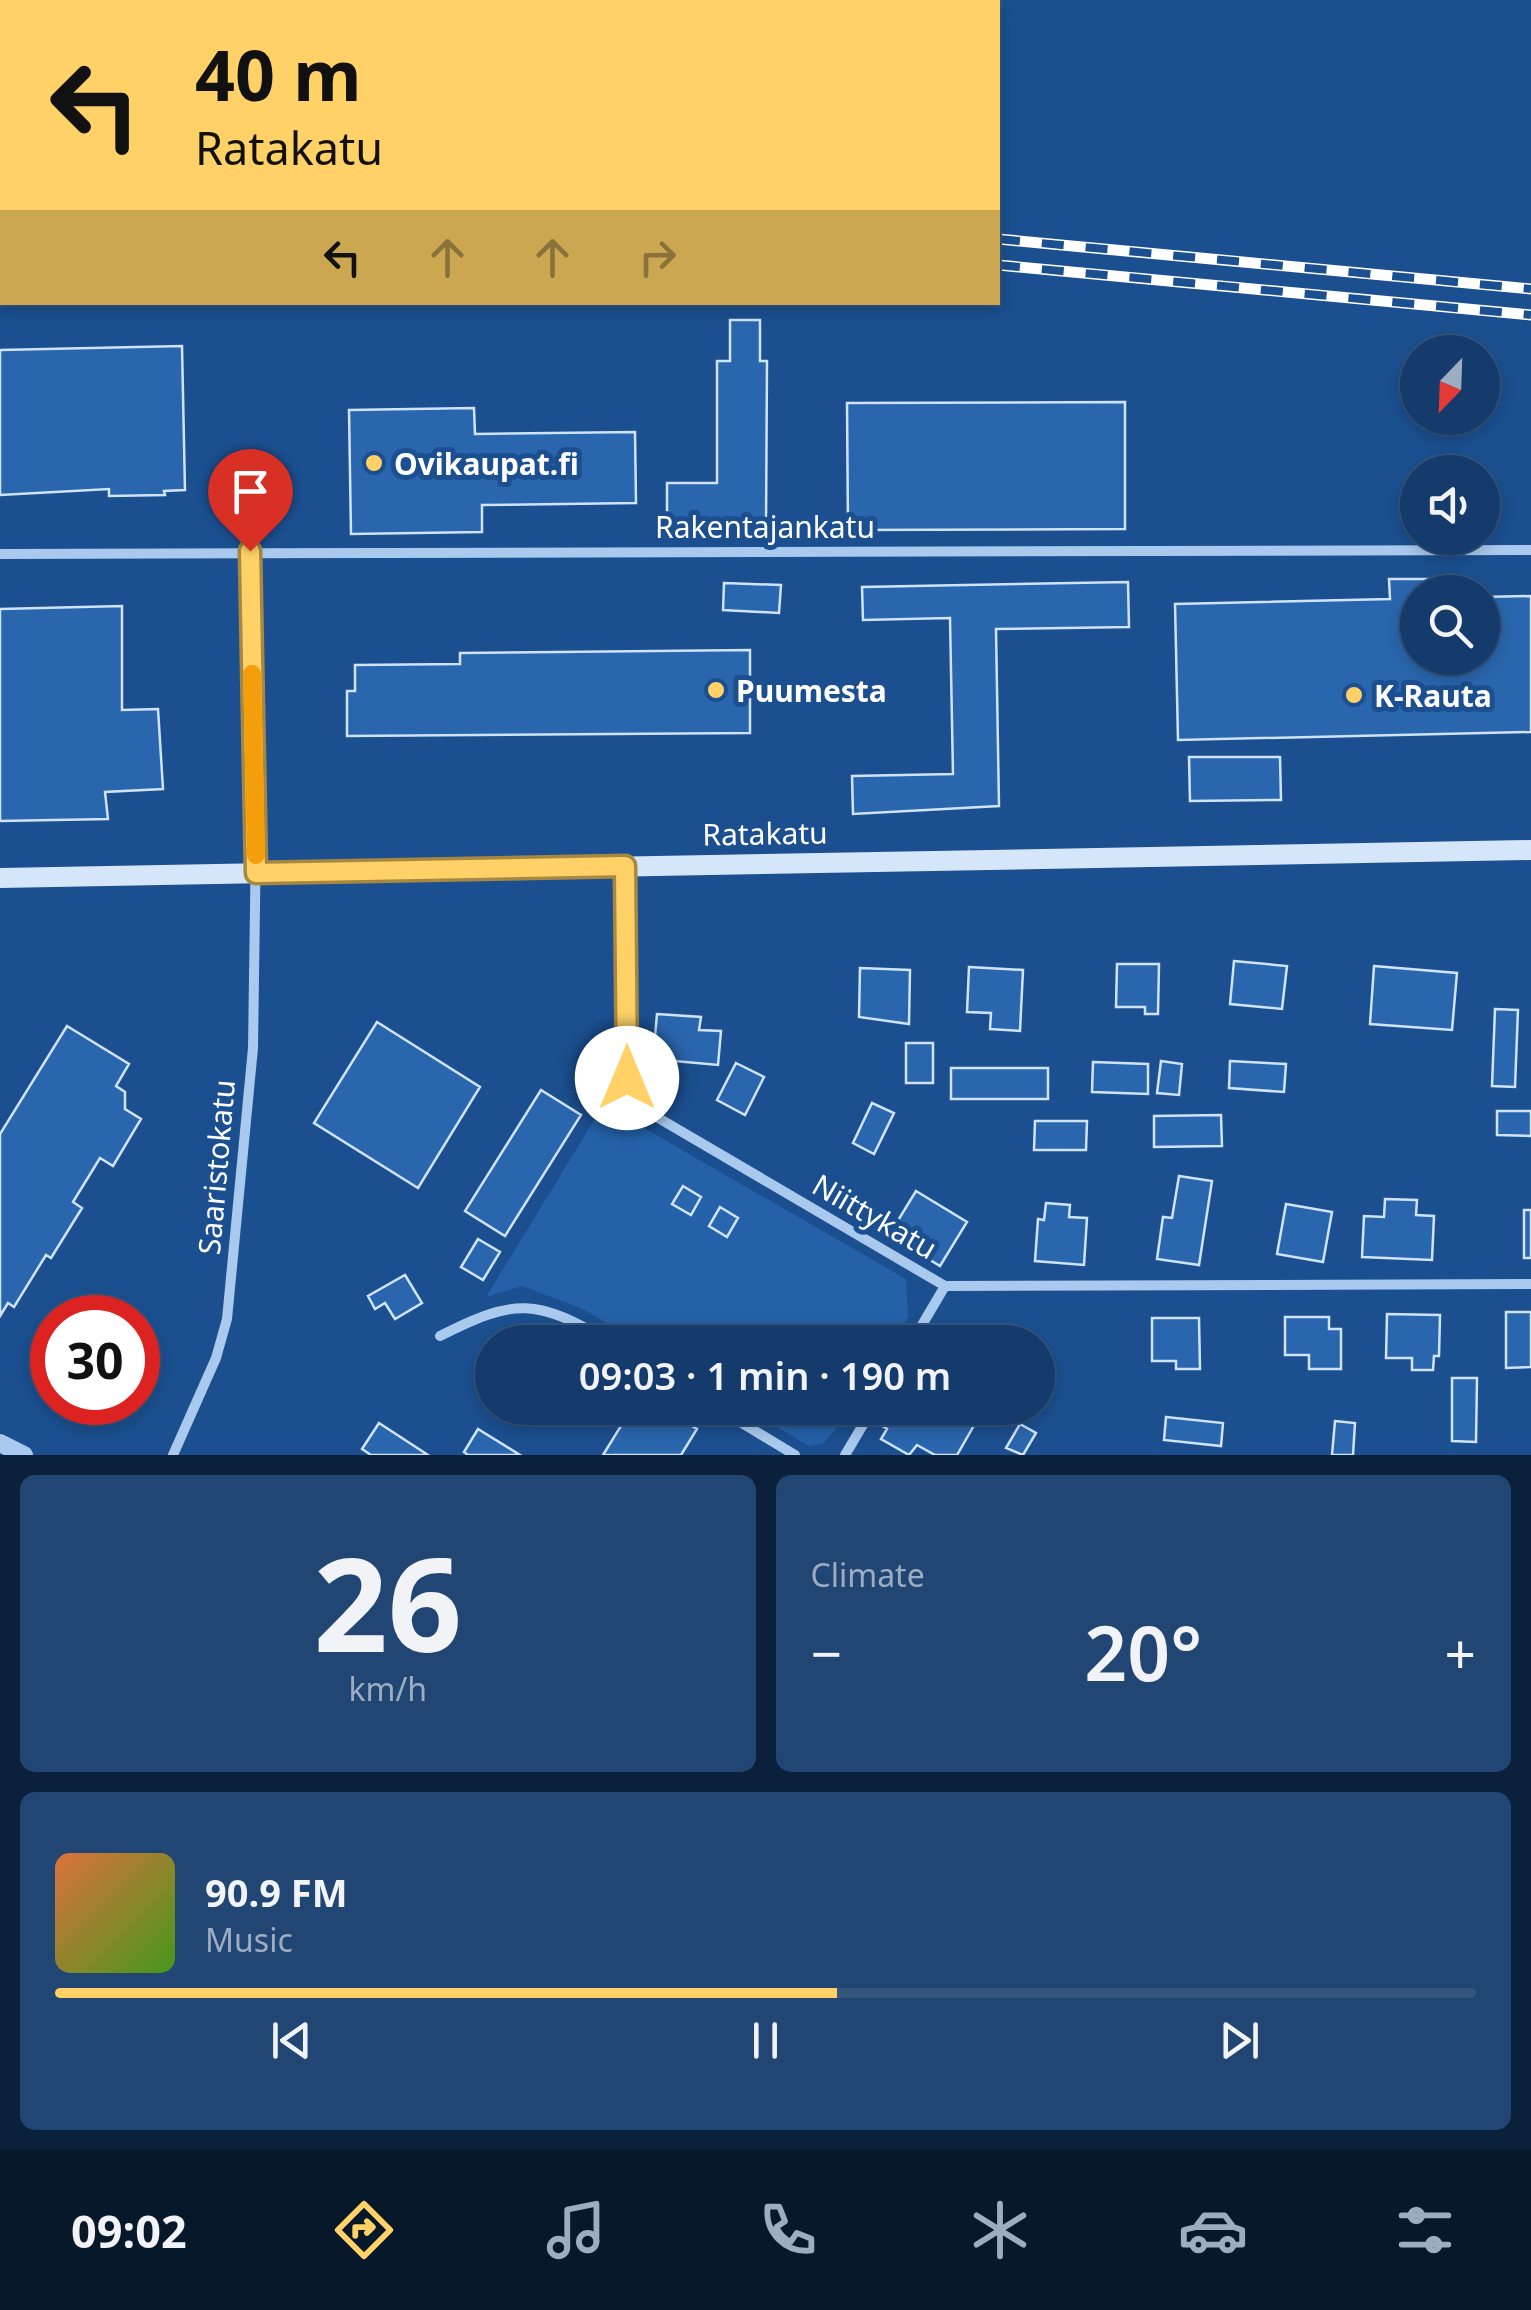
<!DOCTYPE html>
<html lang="en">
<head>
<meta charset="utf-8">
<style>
	:root { --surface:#143b6b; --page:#214673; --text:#f1f3f6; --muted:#9dadc1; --line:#33557e; --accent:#ffd166 }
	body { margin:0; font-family:"Noto Sans",sans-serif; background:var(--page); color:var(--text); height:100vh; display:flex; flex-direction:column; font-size:38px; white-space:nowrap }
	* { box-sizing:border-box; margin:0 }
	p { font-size:32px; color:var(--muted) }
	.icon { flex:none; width:55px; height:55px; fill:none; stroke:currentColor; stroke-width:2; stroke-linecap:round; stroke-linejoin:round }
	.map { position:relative; height:1455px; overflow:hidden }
	.side { display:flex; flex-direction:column; gap:20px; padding:20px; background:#0b203b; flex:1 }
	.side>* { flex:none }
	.hud { position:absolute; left:0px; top:0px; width:1000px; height:305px; box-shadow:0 5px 15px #0003,0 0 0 2px var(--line); background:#ffd166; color:#111; overflow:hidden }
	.needle { width:65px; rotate:203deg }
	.fabs { position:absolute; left:1400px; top:335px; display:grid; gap:20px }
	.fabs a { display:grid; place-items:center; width:100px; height:100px; border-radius:50%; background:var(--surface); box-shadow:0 5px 15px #0003,0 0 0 2px var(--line); font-size:50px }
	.speed { position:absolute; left:30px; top:1295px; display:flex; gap:20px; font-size:50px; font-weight:700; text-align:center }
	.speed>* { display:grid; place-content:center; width:130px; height:130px; border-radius:50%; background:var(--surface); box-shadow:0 5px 15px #0003,0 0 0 2px var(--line); line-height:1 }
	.speed .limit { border:15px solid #d22; background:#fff; color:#111 }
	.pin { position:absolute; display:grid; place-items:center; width:85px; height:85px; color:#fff; margin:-102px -42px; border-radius:50% 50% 50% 0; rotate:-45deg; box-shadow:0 0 10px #0007 }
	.pin .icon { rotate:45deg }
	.me { position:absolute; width:110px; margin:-55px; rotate:0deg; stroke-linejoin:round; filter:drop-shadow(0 0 8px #0008) }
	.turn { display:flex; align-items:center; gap:35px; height:210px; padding:0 30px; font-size:45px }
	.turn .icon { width:130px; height:130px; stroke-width:2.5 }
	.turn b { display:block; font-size:70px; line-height:85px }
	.lanes { display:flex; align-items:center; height:95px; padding:0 30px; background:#0003; justify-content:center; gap:50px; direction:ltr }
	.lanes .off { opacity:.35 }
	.big { font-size:75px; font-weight:600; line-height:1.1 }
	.side .widget { flex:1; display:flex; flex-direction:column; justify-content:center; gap:15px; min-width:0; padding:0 35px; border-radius:15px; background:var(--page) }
	.side .dial { align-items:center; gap:0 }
	.dial b { font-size:130px; line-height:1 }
	.song { display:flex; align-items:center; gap:30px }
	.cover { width:120px; height:120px; border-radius:15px; background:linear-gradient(135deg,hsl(20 70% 55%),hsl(100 70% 35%)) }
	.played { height:10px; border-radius:5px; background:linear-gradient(90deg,var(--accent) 55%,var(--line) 55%) }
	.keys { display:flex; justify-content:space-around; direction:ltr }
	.heat { display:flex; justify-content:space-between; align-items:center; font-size:55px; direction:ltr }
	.side .tiles { flex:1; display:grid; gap:20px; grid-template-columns:1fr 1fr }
	.widget:last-child { grid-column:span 2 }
	.trip { position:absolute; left:475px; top:1325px; width:580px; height:100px; border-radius:50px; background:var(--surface); box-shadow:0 5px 15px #0003,0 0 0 2px var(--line); font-weight:600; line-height:100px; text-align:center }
	.menu { display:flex; height:160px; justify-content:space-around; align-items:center; background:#08182b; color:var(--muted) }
	.menu .icon { width:70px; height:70px }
	.menu .on { color:var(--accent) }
	.menu b { font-size:45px; color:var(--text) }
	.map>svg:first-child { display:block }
	.green { fill:#2461a8 }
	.building { fill:#2a66ad; stroke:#cfe3fa; stroke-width:2.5 }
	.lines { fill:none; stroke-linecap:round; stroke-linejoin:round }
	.minor { stroke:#a9c9ee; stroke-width:10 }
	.tertiary { stroke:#a9c9ee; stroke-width:18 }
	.secondary { stroke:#d6e6fa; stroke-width:20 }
	.rail-casing { stroke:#fff; stroke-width:11 }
	.rail { stroke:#1b4f8f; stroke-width:8; stroke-dasharray:22; stroke-linecap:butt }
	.route-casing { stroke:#a68842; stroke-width:25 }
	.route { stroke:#ffd166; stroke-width:18 }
	.slow { stroke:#f59e0b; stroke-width:18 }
	.poi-dot { fill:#ffd166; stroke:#1b4f8f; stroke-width:4 }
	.labels { text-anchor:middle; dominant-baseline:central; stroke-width:10; stroke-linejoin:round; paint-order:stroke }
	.poi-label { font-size:30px; font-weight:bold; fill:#fff; stroke:#1b4f8f; text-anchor:start }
	.street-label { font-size:30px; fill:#fff; stroke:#1b4f8f }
</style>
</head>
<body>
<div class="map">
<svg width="1531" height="1455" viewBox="0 0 1531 1455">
	<rect width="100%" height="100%" fill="#1b4f8f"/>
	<!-- green -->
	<path class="green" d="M615,1086L630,1120L906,1279L908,1317L892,1342H638L583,1309L522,1286L486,1297Z
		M745,1408H852L824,1443L809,1446Z"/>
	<!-- building -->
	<path class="building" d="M730,320H760V361H767L766,531H667V483H717V361H730Z
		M182,346L185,490L164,491L165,495L109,496V489L0,495V350Z
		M1125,402V529L848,530L847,403Z
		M474,408L475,434L635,432L636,503L482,505V532L351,534L349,410Z
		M1389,579H1436L1438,592H1418V658H1482V597L1531,596V732L1178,740L1175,604L1390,599Z
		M1128,582L1129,627L996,629L999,806L853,814L852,776L953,774L950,618L863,620L862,587Z
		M724,583L781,585L779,613L723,610Z
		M122,606V710L158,709L163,789L105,792L108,819L0,821V609Z
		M750,650V733L347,736V691H355V665L460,664V653Z
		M1189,757H1280L1281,800L1190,801Z
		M1234,961L1287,966L1282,1009L1230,1004Z
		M1117,964H1159L1158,1014H1145V1007H1116Z
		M1374,966L1457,973L1452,1030L1370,1024Z
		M969,967L1023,970L1020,1031L990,1029L991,1013L967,1012Z
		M860,968L910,970L909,1024L859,1017Z
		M1495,1009L1518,1010L1515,1087L1492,1086Z
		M657,1014L701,1017L699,1030L721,1031L718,1065L653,1059Z
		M377,1022L480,1087L418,1188L314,1123Z
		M67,1026L129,1064L116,1086L125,1092V1109L141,1119L113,1166L100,1158L73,1202L82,1208L51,1258L46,1255L14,1307L8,1303L0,1316V1134Z
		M906,1043H933V1083H906Z
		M1161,1061L1182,1064L1179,1095L1157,1093Z
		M1230,1061L1286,1064L1284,1092L1229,1088Z
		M1093,1062L1148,1064V1094L1092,1092Z
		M736,1063L764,1077L745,1115L717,1100Z
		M951,1068H1048V1099H951Z
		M541,1090L581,1115L505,1236L465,1211Z
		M872,1103L894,1113L874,1154L853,1143Z
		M1497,1111H1531V1136L1497,1135Z
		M1221,1115L1222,1146L1154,1147V1116Z
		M1035,1121H1087L1086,1150H1034Z
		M1179,1176L1212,1181L1199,1265L1157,1259L1163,1217L1172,1218Z
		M683,1186L701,1197L691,1215L672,1204Z
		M916,1191L967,1222L940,1266L889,1235Z
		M1385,1199L1417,1200L1416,1215L1434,1216L1432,1260L1362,1257L1364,1216L1384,1217Z
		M1046,1203L1070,1205L1069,1217L1087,1218L1084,1265L1035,1261L1038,1219L1044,1220Z
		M1286,1204L1332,1212L1323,1262L1277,1254Z
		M720,1207L738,1218L727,1237L709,1226Z
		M1524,1210H1531V1258H1524Z
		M478,1239L500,1252L483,1280L461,1267Z
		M405,1275L422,1303L395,1319L385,1303L375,1309L368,1296Z
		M1506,1312H1531V1367L1506,1368Z
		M1387,1314L1440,1315L1439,1356H1434L1433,1370H1412V1358H1386Z
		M1285,1317H1329V1329H1341V1369H1309V1355H1285Z
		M1152,1318H1199L1200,1369H1176V1361H1152Z
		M1452,1378H1477L1476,1442L1452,1441Z
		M632,1408H661L697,1429L681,1455H603Z
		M891,1408H984L957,1455H935L917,1445L909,1455L881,1439L887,1429L881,1425Z
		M1166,1417L1223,1423L1221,1446L1164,1440Z
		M1335,1421L1355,1423L1353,1455H1332Z
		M379,1423L428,1455H371L362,1449Z
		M1020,1424L1036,1433L1023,1455L1006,1448Z
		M478,1429L520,1455H468L464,1452Z"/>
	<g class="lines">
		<!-- minor -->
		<path class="minor" d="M0,554L1531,550
			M625,865L627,1078L643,1109L945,1286L1531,1284
			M440,1336C515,1298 536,1298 610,1342
			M912,1342L945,1286
			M717,1408L795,1455
			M173,1455L216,1358L227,1319L253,1048L256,837L250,551
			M845,1455L873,1408"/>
		<!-- tertiary -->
		<path class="tertiary" d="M0,1443L24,1455"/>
		<!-- secondary -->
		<path class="secondary" d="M0,878L1531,850"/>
		<defs>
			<path id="rail" d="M0,145H2
				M0,171H2
				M998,239L1531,289
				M998,265L1531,315"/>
		</defs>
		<!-- rail casing -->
		<use href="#rail" class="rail-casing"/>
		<!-- rail -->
		<use href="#rail" class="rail"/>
	</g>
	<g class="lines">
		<defs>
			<path id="route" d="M250,551L256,873L625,866L627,1078"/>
		</defs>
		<!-- route casing -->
		<use href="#route" class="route-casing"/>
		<!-- route -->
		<use href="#route" class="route"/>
		<!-- slow -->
		<path class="slow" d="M252,674L256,855"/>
	</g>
	<!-- markers -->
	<g class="poi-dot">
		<circle cx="374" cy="463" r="10"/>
		<circle cx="716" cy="690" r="10"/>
		<circle cx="1354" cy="695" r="10"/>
	</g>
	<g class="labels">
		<!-- poi labels -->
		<g class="poi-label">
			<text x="394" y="463">Ovikaupat.fi</text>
			<text x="736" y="690">Puumesta</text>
			<text x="1374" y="695">K-Rauta</text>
		</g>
		<!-- street labels -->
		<g class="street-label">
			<text x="765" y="526">Rakentajankatu</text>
			<text transform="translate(765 833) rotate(-1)">Ratakatu</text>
			<text transform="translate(216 1167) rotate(-85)">Saaristokatu</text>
			<text transform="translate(875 1216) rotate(30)">Niittykatu</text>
		</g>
	</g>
</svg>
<div class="fabs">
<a><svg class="needle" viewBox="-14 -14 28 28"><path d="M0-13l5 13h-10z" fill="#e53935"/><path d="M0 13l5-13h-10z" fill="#9dadc1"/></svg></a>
<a><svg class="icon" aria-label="sound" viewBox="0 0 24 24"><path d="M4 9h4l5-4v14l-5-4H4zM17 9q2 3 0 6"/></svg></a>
<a><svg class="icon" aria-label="search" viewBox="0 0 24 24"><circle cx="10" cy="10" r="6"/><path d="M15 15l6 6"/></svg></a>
</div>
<div class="speed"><div class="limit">30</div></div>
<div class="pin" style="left:250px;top:551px;background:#d93025"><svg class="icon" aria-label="arrive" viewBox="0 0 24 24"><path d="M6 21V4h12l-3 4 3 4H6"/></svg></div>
<svg class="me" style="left:627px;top:1078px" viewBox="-20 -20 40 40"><circle r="19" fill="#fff"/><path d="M0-13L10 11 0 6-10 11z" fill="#ffd166"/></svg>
<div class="trip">09:03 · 1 min · 190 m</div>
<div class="hud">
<div class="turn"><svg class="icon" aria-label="left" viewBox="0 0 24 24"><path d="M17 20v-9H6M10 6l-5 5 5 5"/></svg><div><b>40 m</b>Ratakatu</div></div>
<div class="lanes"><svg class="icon" aria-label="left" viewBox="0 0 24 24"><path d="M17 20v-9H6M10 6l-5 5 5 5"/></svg><svg class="icon off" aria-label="ahead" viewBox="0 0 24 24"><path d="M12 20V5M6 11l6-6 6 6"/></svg><svg class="icon off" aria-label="ahead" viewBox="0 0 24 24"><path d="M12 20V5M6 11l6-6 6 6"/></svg><svg class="icon off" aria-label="right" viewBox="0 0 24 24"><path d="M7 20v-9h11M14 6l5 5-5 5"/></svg></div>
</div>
</div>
<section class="side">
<div class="tiles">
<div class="widget dial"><b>26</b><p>km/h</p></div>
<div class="widget"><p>Climate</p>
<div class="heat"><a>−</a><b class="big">20°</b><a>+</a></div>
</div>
<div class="widget">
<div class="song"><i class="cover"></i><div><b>90.9 FM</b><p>Music</p></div></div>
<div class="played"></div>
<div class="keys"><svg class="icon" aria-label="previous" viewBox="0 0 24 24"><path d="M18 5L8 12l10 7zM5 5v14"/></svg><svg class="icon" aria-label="pause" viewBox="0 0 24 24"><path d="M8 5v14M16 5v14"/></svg><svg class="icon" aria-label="next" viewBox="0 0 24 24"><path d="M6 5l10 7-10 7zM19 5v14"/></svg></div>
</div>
</div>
</section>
<nav class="menu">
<b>09:02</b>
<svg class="icon on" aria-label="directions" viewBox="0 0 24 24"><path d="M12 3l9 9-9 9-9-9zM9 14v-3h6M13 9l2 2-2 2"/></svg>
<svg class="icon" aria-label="music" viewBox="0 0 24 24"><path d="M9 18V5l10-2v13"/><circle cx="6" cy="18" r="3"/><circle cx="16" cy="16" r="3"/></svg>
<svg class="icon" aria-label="phone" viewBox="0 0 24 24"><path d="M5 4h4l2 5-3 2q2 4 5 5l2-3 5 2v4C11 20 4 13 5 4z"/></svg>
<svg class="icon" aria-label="climate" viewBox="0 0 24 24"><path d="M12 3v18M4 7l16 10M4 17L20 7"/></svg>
<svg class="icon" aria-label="car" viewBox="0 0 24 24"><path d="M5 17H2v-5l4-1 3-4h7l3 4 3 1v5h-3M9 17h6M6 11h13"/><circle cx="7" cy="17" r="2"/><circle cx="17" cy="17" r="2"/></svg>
<svg class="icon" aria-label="filters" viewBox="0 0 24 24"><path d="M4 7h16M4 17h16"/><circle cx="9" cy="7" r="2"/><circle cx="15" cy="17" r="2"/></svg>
</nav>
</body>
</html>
